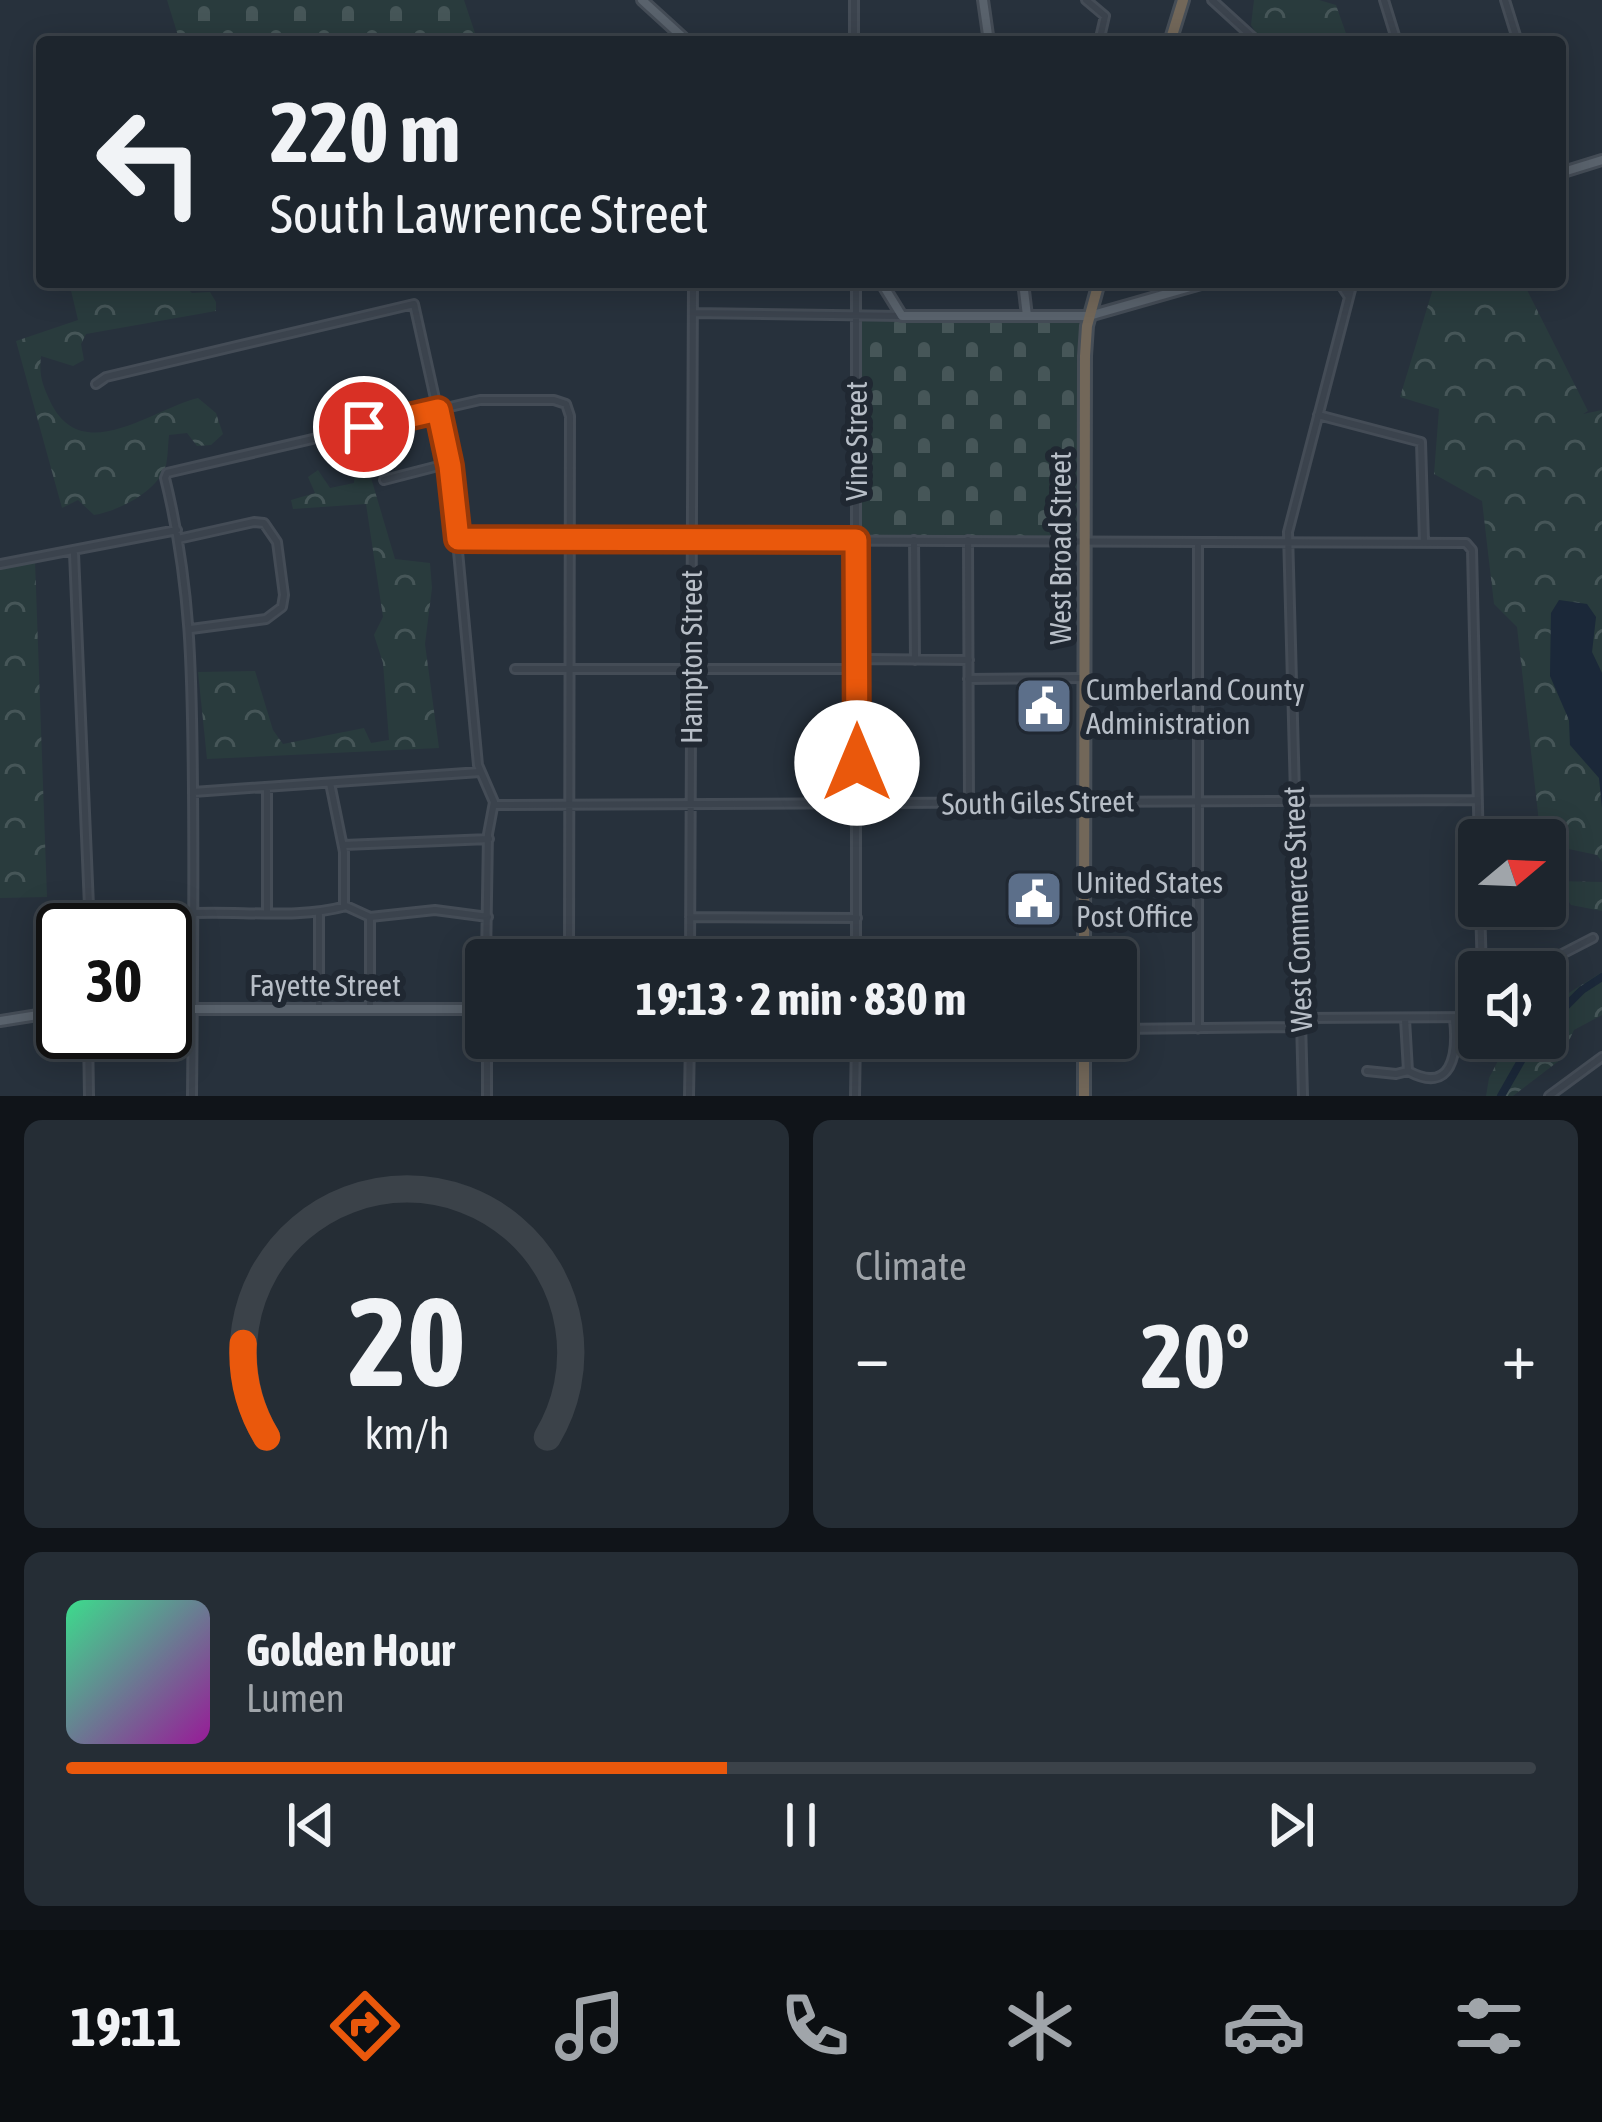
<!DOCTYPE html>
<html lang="en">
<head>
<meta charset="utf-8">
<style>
	:root { --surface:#1d252d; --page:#252d35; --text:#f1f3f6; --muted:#a0a5aa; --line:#3b4249; --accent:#ea580c }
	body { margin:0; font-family:"Asap Condensed",sans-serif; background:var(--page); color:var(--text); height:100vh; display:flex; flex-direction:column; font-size:45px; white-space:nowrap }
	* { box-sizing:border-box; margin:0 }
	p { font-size:39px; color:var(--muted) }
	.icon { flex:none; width:66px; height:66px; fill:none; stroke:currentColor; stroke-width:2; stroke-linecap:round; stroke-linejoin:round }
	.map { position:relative; height:1096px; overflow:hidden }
	.side { display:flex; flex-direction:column; gap:24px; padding:24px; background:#101419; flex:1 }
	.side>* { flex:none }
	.hud { position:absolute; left:36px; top:36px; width:1530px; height:252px; border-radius:12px; box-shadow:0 6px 30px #0003,0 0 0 3px var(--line); background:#1d252d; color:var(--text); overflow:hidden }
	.needle { width:78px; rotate:71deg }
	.fabs { position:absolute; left:1458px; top:819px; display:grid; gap:24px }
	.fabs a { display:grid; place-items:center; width:108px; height:108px; border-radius:12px; background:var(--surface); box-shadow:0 6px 30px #0003,0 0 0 3px var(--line); font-size:60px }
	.speed { position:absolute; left:36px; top:903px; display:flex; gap:24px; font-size:60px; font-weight:700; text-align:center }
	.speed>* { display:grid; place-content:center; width:156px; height:156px; border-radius:50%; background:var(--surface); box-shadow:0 6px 30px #0003,0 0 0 3px var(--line); line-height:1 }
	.speed .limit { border:6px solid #111; border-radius:18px; background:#fff; color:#111 }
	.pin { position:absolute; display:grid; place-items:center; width:102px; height:102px; color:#fff; margin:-51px; border:6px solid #fff; border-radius:50%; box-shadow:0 3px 12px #0007 }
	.me { position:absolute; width:132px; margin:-66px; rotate:0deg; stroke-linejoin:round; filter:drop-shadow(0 0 9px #0008) }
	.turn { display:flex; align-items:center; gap:42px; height:252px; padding:0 36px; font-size:54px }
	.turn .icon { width:156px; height:156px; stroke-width:2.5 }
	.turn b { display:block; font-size:84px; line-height:102px }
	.big { font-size:90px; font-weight:700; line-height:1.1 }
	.side .card { flex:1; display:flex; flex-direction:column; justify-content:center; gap:18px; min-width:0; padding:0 42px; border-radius:18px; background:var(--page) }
	.side .dial { align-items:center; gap:0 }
	.dial svg { height:312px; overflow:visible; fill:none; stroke:var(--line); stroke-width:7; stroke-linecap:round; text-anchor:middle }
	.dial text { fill:var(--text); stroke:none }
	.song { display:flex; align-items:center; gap:36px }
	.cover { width:144px; height:144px; border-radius:18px; background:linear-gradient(135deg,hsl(150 70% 55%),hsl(300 70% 35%)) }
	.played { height:12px; border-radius:6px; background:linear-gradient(90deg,var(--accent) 45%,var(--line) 45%) }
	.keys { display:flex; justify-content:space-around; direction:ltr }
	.heat { display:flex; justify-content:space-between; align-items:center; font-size:66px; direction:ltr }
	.side .tiles { flex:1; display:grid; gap:24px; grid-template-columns:1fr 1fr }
	.card:last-child { grid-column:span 2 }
	.trip { position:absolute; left:465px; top:939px; width:672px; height:120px; border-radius:12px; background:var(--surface); box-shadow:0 6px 30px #0003,0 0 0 3px var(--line); font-weight:700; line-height:120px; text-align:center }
	.tab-bar { display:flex; height:192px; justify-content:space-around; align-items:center; background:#0c0f12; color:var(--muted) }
	.tab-bar .icon { width:84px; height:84px }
	.tab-bar .on { color:var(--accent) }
	.tab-bar b { font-size:54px; color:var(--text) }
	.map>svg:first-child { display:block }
	.forest { fill:url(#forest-crowns) }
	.cemetery { fill:url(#cemetery-stones) }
	.water { fill:#1b2839 }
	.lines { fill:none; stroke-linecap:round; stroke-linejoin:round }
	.canal { stroke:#1b2839; stroke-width:8 }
	.minor-casing { stroke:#444c56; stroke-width:12 }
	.major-casing { stroke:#444c56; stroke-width:14 }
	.highway-casing { stroke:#464e57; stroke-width:16 }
	.minor { stroke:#3b434d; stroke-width:6 }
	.major { stroke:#59626c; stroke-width:8 }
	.highway { stroke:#726759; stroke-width:10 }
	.route-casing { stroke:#983908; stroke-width:30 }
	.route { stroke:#ea580c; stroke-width:21 }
	.labels { text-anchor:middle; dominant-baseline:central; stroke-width:12; stroke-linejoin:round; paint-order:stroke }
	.street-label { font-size:30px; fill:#b7bec7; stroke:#202832 }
	.poi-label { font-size:30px; fill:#b7bec7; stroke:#202832; text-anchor:start }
</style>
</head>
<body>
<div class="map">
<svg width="1602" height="1096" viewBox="0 0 1602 1096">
	<defs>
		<pattern id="forest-crowns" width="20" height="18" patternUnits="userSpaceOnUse" patternTransform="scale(3)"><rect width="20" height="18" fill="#293b3d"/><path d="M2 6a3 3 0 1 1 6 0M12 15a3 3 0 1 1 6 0" fill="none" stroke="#465658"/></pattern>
		<pattern id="cemetery-stones" width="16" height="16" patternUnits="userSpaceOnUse" patternTransform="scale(3)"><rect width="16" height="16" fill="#293b3d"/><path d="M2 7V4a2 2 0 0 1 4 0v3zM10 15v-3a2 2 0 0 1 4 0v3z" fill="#465658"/></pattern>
	</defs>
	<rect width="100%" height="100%" fill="#27313c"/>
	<!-- forest -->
	<path class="forest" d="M1254,0H1319L1336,5L1349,42H1262L1251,25Z
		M69,282H180L192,293L210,292L216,302V311L86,334L81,344L84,360L73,366L41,356C39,375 42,384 50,401C81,468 152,409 198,398L216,413L223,434L211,445L197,446L187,433L169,435C168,444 168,456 166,465C158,491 119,511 94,515L78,500L62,508L16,341L78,320Z
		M1435,282H1523L1588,411L1583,414L1602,410V862L1597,855L1545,844V840H1541L1517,627L1494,604L1482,501L1434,474L1439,409L1400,397Z
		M318,470L330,488L354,483L355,472L369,471L395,559L430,563L432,588L425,644L439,748L207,759L198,672L255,671L273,730L283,744L364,728L371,743L389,740L383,663L374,635L383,617L366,504L293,509L291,500L315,493L308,477Z
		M35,561L47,897L0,898V568Z
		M1555,881L1602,882V911L1571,905Z
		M1602,972V1015L1574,1030L1560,1060L1513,1096H1486L1489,1078L1510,1038H1545V1008Z"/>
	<!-- cemetery -->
	<path class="cemetery" d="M167,0H464L478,42H180Z
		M856,315L1089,316L1084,541L856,540Z"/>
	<!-- water -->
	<path class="water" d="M1559,600L1587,604L1596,617L1592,652L1602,673V808L1599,778L1570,745L1569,720L1550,676L1551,613Z"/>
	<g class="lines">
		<!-- canal -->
		<path class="canal" d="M1545,1027L1582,990L1602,977
			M1501,1096L1534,1038"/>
		<defs>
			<path id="minor" d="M854,0V42
				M1086,0L1105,16L1099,42
				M1212,0L1258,42
				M1384,0L1397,42
				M1505,0L1518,42
				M856,282V960
				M1339,282L1349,297
				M693,313L902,316
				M96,384L106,377L414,304L450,466L478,765L494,802L488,834L486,960
				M1318,415L1421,442L1424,542
				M384,480L450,463
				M178,539L254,522L264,523L277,542L284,595L282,607L266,619L191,629
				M458,539L1466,543L1472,550L1479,850
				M914,540L915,660
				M968,540L969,803
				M74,553L90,930
				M0,564L177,530
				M515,669H844L867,659L969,660
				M968,679L1084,678
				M330,783L344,852V906
				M193,792L480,772
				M494,805L1478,800
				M344,845L489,839
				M1480,906L1482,972
				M267,911V788
				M195,913C243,911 300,919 346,906L370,917L435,910L488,917
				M319,913V1009
				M690,917L857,918
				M690,960L693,282
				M1527,972L1593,938
				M370,1009V917
				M1301,1018L1479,1017
				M1405,1019L1408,1071C1452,1095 1458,1054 1454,1019
				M1116,1029L1301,1027
				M1198,1029V542
				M88,1032L89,1096
				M487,1038V1096
				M1367,1071L1396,1074L1408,1071
				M192,1096C193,994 194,893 193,791C192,680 192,587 165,478L167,473L480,400H554L566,404L570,416L569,960
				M689,1096L690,1038
				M855,1096L856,1038
				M1303,1096L1288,532L1353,282
				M1549,1096L1602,1057"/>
			<path id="major" d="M642,0L688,42
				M983,0L989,42
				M1560,173L1602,160
				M881,282L902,316H1089L1208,282
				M1023,282L1027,316
				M165,1009H486
				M0,1021L63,1011"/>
			<path id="highway" d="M1170,42L1183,0
				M1084,960L1085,356L1087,326L1099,282
				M1084,1096V1038"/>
		</defs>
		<!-- minor casing -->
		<use href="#minor" class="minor-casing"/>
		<!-- major casing -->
		<use href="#major" class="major-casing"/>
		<!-- highway casing -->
		<use href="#highway" class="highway-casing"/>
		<!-- minor -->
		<use href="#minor" class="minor"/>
		<!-- major -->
		<use href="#major" class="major"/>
		<!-- highway -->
		<use href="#highway" class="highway"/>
	</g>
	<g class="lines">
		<defs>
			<path id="route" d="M364,427L438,410L450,466L458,539L856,540L857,763"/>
		</defs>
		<!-- route casing -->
		<use href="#route" class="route-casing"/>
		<!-- route -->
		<use href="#route" class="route"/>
	</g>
	<!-- icons -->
	<defs>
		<symbol id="civic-square" viewBox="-11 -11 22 22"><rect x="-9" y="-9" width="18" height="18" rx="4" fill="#5c6f8a" stroke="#202832"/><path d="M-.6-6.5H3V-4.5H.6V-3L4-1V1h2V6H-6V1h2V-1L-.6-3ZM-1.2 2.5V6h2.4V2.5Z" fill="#fff"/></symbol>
	</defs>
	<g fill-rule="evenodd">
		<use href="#civic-square" x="1011" y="673" width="66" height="66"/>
		<use href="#civic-square" x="1001" y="866" width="66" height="66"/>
	</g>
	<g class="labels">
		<!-- street labels -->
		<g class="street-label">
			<text transform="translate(856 441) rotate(-90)">Vine Street</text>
			<text transform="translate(1060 548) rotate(-90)">West Broad Street</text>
			<text transform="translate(691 657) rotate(-90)">Hampton Street</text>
			<text transform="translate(1038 802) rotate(-1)">South Giles Street</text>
			<text transform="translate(1297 909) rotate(-92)">West Commerce Street</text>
			<text x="325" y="985">Fayette Street</text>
		</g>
		<!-- poi labels -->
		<g class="poi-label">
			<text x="1086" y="689">Cumberland County<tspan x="1086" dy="34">Administration</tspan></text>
			<text x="1076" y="882">United States<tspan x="1076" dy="34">Post Office</tspan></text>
		</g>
	</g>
</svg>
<div class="fabs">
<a><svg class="needle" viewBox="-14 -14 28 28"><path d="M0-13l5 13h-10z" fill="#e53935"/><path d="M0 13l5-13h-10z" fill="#a0a5aa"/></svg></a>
<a><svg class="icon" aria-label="sound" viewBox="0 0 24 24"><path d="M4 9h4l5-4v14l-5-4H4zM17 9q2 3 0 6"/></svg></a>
</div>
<div class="speed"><div class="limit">30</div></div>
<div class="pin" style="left:364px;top:427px;background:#d93025"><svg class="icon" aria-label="arrive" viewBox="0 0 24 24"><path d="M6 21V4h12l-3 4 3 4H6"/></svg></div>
<svg class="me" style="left:857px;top:763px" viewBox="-20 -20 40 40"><circle r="19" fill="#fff"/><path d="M0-13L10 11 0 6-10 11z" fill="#ea580c"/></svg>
<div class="trip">19:13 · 2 min · 830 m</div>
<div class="hud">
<div class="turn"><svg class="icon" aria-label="left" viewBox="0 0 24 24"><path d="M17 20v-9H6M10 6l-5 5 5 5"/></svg><div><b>220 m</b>South Lawrence Street</div></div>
</div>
</div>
<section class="side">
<div class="tiles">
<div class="card dial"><svg viewBox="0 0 100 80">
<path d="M14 69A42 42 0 1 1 86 69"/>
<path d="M14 69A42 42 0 0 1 8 45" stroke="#ea580c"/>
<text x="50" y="56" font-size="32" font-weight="700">20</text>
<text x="50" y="72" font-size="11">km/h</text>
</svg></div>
<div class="card"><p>Climate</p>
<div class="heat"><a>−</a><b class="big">20°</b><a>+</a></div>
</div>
<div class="card">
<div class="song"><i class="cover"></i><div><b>Golden Hour</b><p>Lumen</p></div></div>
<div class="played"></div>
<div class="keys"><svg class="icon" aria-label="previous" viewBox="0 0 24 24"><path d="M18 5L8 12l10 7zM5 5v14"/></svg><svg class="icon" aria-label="pause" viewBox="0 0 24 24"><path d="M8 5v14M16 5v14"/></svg><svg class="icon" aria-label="next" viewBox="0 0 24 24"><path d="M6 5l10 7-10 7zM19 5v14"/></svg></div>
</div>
</div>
</section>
<nav class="tab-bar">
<b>19:11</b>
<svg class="icon on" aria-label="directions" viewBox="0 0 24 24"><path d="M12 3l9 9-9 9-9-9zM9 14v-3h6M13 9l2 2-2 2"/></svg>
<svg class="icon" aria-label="music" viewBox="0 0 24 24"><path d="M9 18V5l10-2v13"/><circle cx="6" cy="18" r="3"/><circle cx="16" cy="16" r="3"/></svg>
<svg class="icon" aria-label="phone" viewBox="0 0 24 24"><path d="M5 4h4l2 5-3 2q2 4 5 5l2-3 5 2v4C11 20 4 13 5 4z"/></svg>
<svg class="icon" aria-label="climate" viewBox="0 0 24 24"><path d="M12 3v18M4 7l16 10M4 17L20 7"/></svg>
<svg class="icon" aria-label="car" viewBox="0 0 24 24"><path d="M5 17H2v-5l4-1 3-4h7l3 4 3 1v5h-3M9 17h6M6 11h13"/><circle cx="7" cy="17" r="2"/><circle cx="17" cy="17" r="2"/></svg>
<svg class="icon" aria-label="filters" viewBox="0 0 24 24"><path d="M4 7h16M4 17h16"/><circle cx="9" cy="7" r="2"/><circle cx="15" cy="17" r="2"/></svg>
</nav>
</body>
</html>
